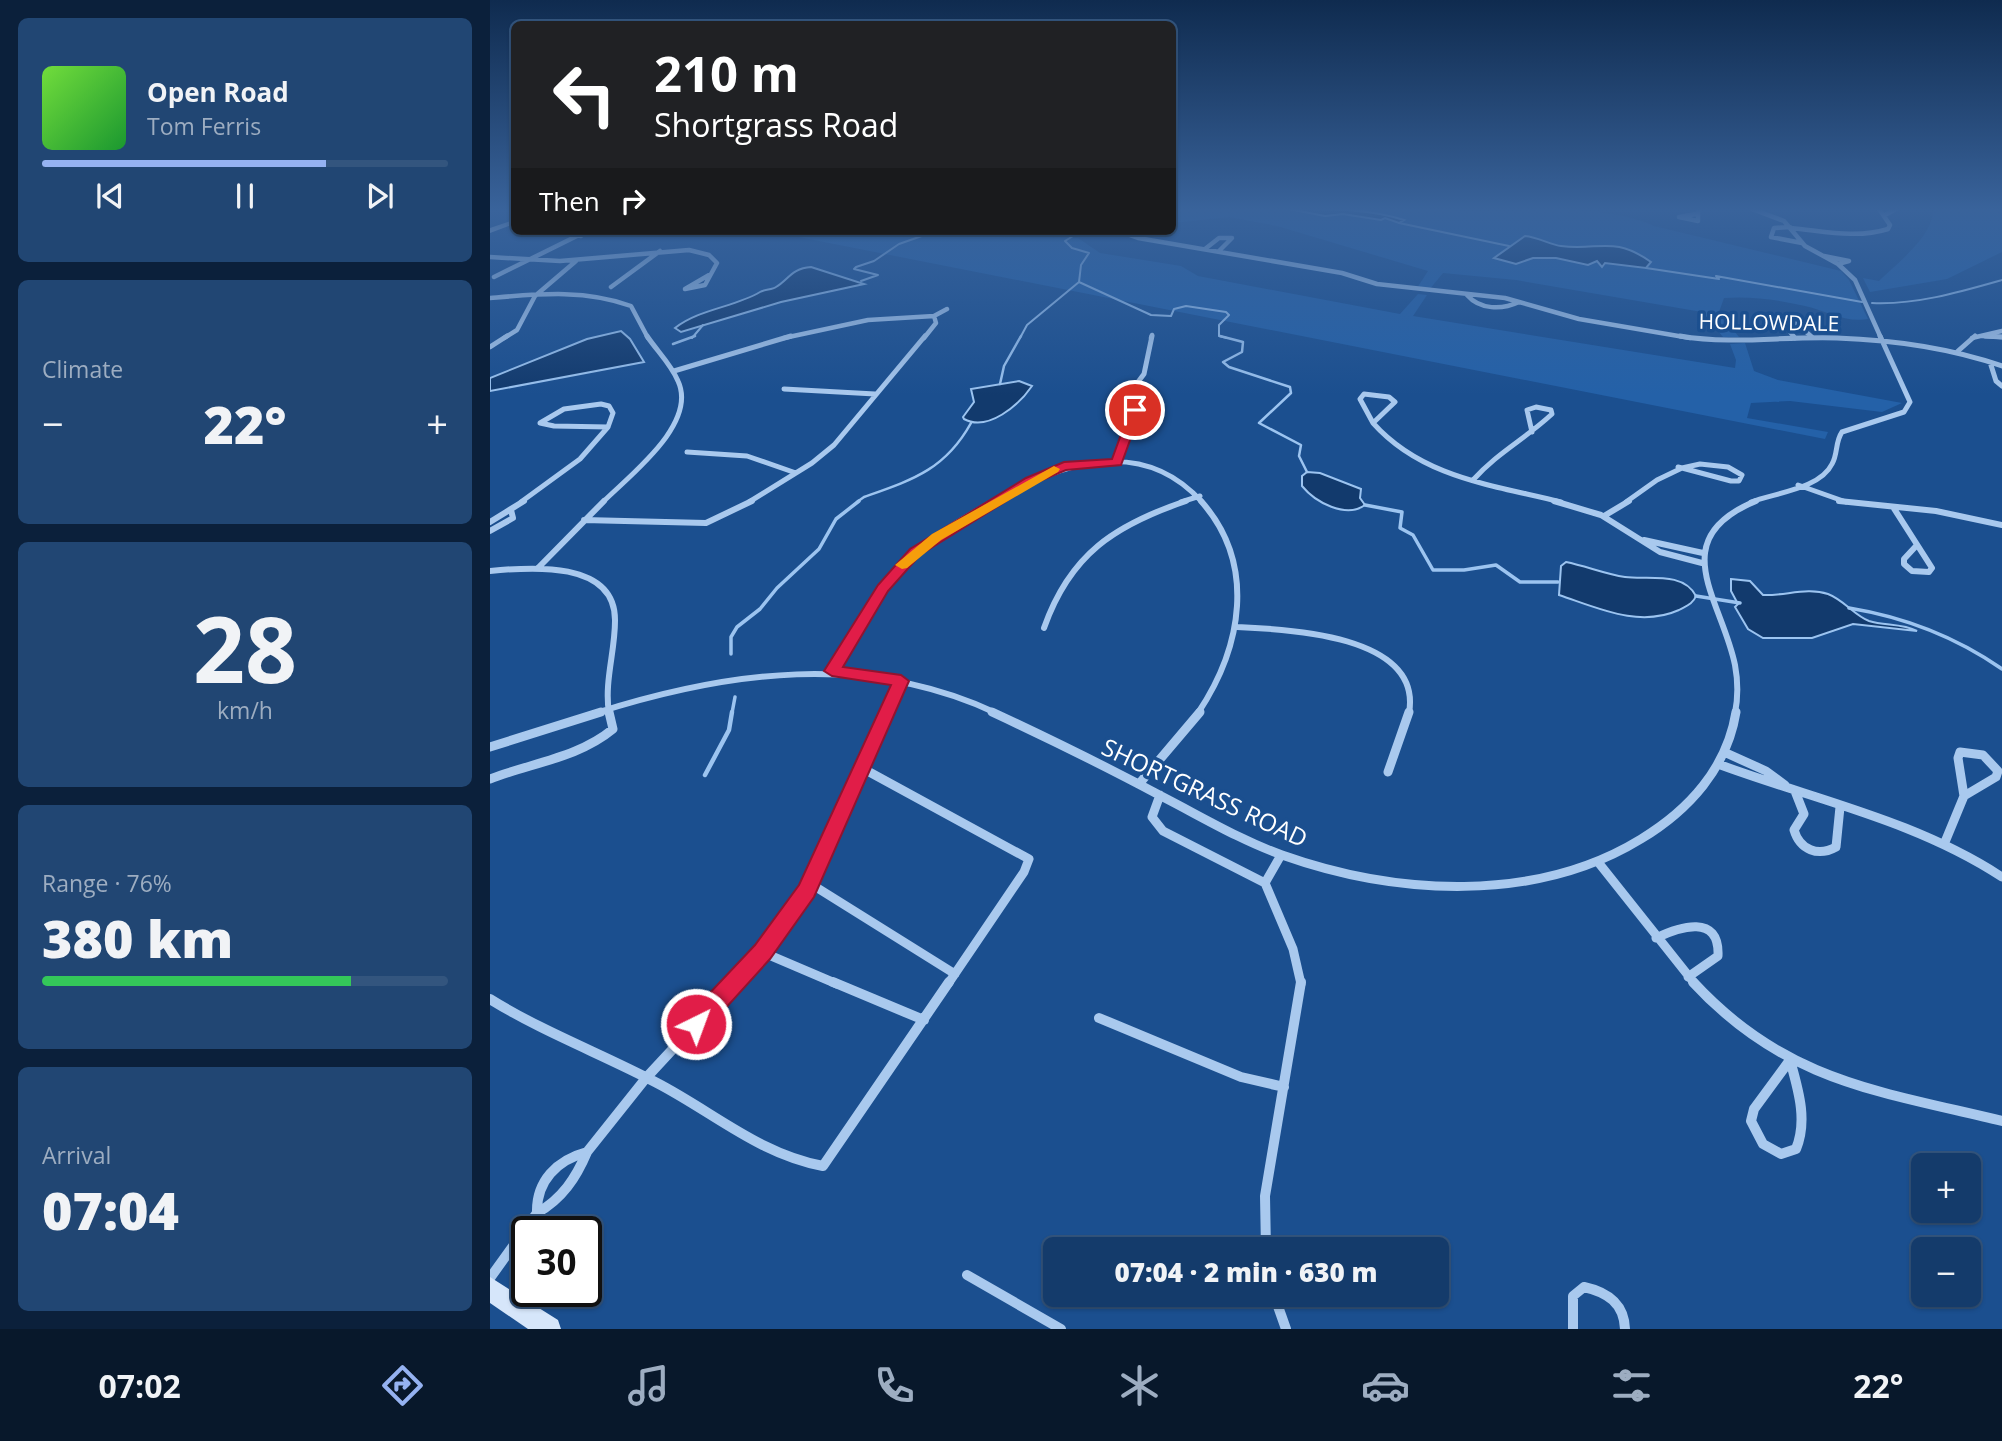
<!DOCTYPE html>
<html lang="en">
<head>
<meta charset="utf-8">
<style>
	:root { --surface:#143b6b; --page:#214673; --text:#f1f3f6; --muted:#9dadc1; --line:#33557e; --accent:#95b2f1 }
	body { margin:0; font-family:"Open Sans",sans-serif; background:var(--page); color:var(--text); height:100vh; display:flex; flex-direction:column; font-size:26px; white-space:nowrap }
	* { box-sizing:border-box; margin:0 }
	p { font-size:23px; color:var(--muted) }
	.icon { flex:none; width:38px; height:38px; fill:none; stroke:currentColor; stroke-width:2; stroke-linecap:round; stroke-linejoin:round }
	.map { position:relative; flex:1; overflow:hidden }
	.side { display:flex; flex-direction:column; gap:18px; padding:18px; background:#0b203b; width:490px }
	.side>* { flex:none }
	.top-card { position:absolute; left:21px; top:21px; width:665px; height:214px; border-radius:10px; box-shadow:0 2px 5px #0004,0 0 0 2px var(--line); background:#202124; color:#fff; overflow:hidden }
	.tools { position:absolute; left:1421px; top:1153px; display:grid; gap:14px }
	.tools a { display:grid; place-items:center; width:70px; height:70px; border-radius:10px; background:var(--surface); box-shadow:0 2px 5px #0004,0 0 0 2px var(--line); font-size:35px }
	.speed { position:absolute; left:21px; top:1216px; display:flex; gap:14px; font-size:35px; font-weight:700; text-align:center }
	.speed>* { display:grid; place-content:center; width:91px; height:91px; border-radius:50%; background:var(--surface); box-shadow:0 2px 5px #0004,0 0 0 2px var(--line); line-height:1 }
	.speed .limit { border:4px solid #111; border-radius:10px; background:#fff; color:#111 }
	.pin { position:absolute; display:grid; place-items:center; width:60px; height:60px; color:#fff; margin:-30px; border:4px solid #fff; border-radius:50%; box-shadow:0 2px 7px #0007 }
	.me { position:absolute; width:77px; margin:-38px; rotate:42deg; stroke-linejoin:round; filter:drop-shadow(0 0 5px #0008) }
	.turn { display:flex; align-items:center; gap:24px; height:147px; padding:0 28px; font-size:32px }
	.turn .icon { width:91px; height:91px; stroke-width:2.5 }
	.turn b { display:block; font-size:49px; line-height:60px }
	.then { display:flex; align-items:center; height:66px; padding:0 28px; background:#0003; gap:14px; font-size:26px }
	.big { font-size:52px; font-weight:800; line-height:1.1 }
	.side .widget { flex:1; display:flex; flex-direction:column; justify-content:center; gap:10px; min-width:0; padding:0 24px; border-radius:10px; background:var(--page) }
	.side .dial { align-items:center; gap:0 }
	.dial b { font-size:91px; line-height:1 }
	.song { display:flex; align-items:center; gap:21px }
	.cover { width:84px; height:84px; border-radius:10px; background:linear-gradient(135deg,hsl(100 70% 55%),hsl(130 70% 35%)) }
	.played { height:7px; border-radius:4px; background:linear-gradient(90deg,var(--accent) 70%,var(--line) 70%) }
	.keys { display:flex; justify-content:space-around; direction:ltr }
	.heat { display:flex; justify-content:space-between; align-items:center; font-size:38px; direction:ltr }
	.charge { height:10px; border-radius:5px; background:linear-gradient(90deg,#34c759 76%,var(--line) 0) }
	.trip { position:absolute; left:553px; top:1237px; width:406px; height:70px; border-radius:10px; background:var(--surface); box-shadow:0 2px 5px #0004,0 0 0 2px var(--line); font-weight:800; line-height:70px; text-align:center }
	.tabs { display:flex; height:112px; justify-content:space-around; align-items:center; background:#08182b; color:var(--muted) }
	.tabs .icon { width:49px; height:49px }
	.tabs .selected { color:var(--accent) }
	.tabs b { font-size:32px; color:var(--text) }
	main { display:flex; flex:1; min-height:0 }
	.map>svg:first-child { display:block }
	.green { fill:#2461a8 }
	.water { fill:#123a6d; stroke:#9cc4f0; stroke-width:2 }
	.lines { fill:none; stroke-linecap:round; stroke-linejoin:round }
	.stream-far3 { stroke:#9cc4f0; stroke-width:2 }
	.stream-far2 { stroke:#9cc4f0; stroke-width:2.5 }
	.stream-far1 { stroke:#9cc4f0; stroke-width:3.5 }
	.stream { stroke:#9cc4f0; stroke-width:4.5 }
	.street-far4 { stroke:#a9c9ee; stroke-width:4.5 }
	.street-far3 { stroke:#a9c9ee; stroke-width:5 }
	.street-far2 { stroke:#a9c9ee; stroke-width:6 }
	.street-far1 { stroke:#a9c9ee; stroke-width:9 }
	.street { stroke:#a9c9ee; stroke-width:10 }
	.secondary { fill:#d6e6fa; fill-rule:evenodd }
	.route { fill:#e11d48; stroke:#92132f; stroke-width:2 }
	.slow { fill:#f59e0b }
	.labels { text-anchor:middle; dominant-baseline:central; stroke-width:7; stroke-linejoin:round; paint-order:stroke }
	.far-street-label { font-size:21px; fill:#fff; stroke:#1b4f8f }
	.street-label { font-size:24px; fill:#fff; stroke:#1b4f8f }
</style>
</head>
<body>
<main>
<section class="side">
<div class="widget">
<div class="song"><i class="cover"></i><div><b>Open Road</b><p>Tom Ferris</p></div></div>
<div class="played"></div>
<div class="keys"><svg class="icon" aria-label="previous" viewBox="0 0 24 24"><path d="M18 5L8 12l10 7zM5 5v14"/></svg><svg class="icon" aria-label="pause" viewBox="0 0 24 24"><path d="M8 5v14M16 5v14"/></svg><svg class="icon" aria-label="next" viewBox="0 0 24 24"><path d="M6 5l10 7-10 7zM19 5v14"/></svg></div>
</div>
<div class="widget"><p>Climate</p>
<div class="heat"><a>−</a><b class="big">22°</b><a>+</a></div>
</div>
<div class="widget dial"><b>28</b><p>km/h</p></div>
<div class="widget"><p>Range · 76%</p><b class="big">380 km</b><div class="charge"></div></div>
<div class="widget"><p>Arrival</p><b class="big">07:04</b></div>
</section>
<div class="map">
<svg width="1512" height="1329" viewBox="0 0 1512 1329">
	<rect width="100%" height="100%" fill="#1b4f8f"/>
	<!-- green -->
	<path class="green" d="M683,209H946C1015,218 1102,198 1164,226L1351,271L1359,280L1378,319C1355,323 1337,311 1315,306C1288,300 1262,296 1234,298L1229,312L1249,337H1233L1212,312L1026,280L953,273L939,290L927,288L938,271L787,226L739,217L683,223Z
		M1443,209H1512V252L1457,279L1380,292L1373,278L1389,281C1407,263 1444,236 1443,209Z
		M278,231H453L506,237L588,238L610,253L691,266L708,276L910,314L928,294L937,295L923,316L1245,368L1246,360L1240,344L1255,343L1264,371L1288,380L1412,403L1392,412L1300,401L1261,403L1257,418L1338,432L1335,439Z"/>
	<!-- water -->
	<path class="water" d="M799,209C842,209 874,208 914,220L909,223L895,218L891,220L853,214L835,216Z
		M1035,236C1048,237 1061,245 1071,246C1109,251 1123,235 1161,262L1156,268L1115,263L1112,267L1107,261L1098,265L1066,258H1043L1026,264L1004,258Z
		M321,267L374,284L291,302L191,332L185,328C209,309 245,307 270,292C275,289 282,290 286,287C298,280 302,268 321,267Z
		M131,331L140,339L154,362L0,391V378L97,339Z
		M529,381L542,386C529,405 498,432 474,419L473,417L484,402L481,389Z
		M817,472L830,473L871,489L870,498L875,505C856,519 825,502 812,486V476Z
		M1076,562C1096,566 1115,574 1135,577C1158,580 1193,571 1206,596C1203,604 1196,606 1189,610C1149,628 1108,608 1069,595L1071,566Z
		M1241,579L1260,581L1273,595C1295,596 1317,587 1338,594C1354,600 1365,616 1379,621C1395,626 1412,623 1427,631L1363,624L1322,638H1273L1258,629L1245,607L1248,604L1241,591Z"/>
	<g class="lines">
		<!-- stream-far3 -->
		<path class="stream-far3" d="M909,223L1019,246
			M1156,268L1229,279L1226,276L1372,302
			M371,281L388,275L364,269L366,267L384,261L409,244L446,231
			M589,282L661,315L681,316L684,309L696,306L736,312L739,315L729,325V336L737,338
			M1382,303C1426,305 1470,292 1512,280
			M202,338L213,325
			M530,338L537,325L589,282L591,265L599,253L582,248L575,241L583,236L582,231"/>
		<!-- stream-far2 -->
		<path class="stream-far2" d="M730,336L753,342L752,352L733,362L739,367L800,387L801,393L769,423L811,445L809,456L817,472
			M183,344L205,336
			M510,384L514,366L531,336
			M367,502L374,497C422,480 455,470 481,423"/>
		<!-- stream-far1 -->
		<path class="stream-far1" d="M875,505L912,512L910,528L923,535L943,570H974L1006,565L1030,582H1068
			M1206,596L1250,603
			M1359,608C1414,617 1466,637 1512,669
			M241,654V637L247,627L270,609L287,588L329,549L346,519L369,501
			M242,713L245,697"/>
		<!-- stream -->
		<path class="stream" d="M215,775L239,730L242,712"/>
		<!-- street-far4 -->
		<path class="street-far4" d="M1262,209L1294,221L1315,246L1348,264L1365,280L1391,338
			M1206,214L1189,217L1208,221V209
			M1395,215L1406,209
			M1300,227L1284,228L1281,237L1312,243
			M1301,228C1334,231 1366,239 1398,229L1400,225L1389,209
			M70,231L91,236
			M628,231L648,238L852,273L887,284L1015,298L1089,319L1200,338
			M715,249L729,238H742L729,251
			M1334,256L1359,261L1348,264
			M0,257L70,261L199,250L219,255L227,263L215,285L195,289L219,275
			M4,277L97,231
			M121,287L170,251
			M977,295C990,310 1012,310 1029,302
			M0,298C48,294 95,289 141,306L158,338
			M1492,336L1512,337
			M14,338L27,330L45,296L86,261
			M294,338L378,320L444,316
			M434,338L446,323L444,316L457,309
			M661,338L662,335
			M1305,338L1292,322L1307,324L1322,337
			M1482,338L1512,331"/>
		<!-- street-far3 -->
		<path class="street-far3" d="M1190,336C1242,345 1295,336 1347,338C1403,340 1460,348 1512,366
			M1495,336L1512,337
			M0,347L17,336
			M1468,351L1485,336
			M1500,362L1506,381L1512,386
			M184,371L301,336
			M294,389L385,394
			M874,394L899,397L905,402L883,423L870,399Z
			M111,404L119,406L123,413L118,427L64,426L50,423L74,409Z
			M883,423C932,478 1003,485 1071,502
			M197,452L257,456L306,473
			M626,462L645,410L639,394L654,374L662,336
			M1210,464L1238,467L1252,475L1249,481H1241L1192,468Z
			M1188,467L1192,468
			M983,480C1007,453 1035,439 1062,414L1061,410L1046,407L1037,410L1042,432
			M1308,485L1356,502
			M31,502L90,459L118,427
			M113,502C140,475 208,424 188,381C181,364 167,351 157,336
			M259,502L322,463L344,445L435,336
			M501,502C569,464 651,434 712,502
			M691,502L710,496
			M1136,502L1167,480L1192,468
			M1261,502C1284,493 1330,489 1342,464C1348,454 1345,442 1352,432L1414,412L1420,402L1390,336"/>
		<!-- street-far2 -->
		<path class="street-far2" d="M1064,501L1111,515L1170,552L1212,563
			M1349,501L1446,511L1512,525
			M1403,507L1442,568L1439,572L1422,571L1414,564V559L1427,545
			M1114,516L1139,501
			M94,520L216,523L262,501
			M0,522L34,501
			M0,531L23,518L21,510
			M1154,540L1213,553
			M48,568L114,501
			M0,571C40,567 126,560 125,621C125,652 114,682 119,713
			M747,627C798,629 933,635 919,713
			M554,628C580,554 625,525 696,501
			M342,671C364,636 382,597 411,567C437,539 471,520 504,501
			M106,713C238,671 376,652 506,713
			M397,713L411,681
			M708,713C752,647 767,564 711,501
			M1245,713C1248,698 1248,681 1245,665C1232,600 1173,539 1266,501"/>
		<!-- street-far1 -->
		<path class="street-far1" d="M502,712C560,739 617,767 673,797C712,817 750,840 792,855C905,895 1045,904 1151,839C1199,810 1237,768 1246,712
			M0,747L111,712
			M1234,752L1276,771L1295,785
			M1470,752L1493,755L1508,771L1506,777L1474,796L1468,758Z
			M1228,764C1325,800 1425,820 1512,877
			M372,768L539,859L534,872L458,984
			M898,772L919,712
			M0,779C41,763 88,758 123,729L119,712
			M649,784L710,712
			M1305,791L1314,814L1304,830C1310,850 1328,857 1346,847L1350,807
			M670,795L662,817L673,831L775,883
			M1455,842L1474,796
			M791,855L775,883L803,949L811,984
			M1108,862L1205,984
			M321,884L465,974
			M1166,938C1189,927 1230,913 1228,956L1198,977
			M272,952L347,984
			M243,984L272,952L317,891L397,712"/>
		<!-- street -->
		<path class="street" d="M343,982L434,1020
			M1203,982C1294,1081 1388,1091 1512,1121
			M0,999C53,1032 112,1054 167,1083C223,1112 269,1154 333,1166L459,982
			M609,1018L751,1077L794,1087
			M1300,1060C1308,1089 1318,1120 1306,1149L1291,1154L1273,1144L1261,1121L1264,1109Z
			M97,1152C86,1178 72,1199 47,1213C46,1181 67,1160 97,1152Z
			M97,1152L156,1078L245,982
			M776,1250L775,1196L811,982
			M477,1275L571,1329
			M0,1278L47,1213
			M784,1295L796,1329
			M1083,1329V1296L1094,1287C1117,1292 1134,1303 1135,1329"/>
		<!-- secondary -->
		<path class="secondary" d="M24,220V224L0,233V228Z
			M0,1277L68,1320L71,1329H38L0,1303Z"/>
	</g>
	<!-- sky -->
	<linearGradient id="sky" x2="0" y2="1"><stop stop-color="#0f2b4f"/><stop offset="0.53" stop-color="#39639b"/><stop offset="1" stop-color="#39639b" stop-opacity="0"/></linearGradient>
	<rect width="1512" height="395" fill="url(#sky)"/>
	<!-- route -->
	<path class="route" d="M645,407L651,410L631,465L576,470L545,483L430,555L398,591L353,667L411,675L419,681L324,897L280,959L214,1032L206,1035L198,1032L195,1024L198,1016L265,945L309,885L401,685L342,676L334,671L388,585L420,549L536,478L574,462L622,459L640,410Z"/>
	<!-- slow -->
	<path class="slow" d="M564,466L570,469L568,472L451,540L417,568L412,569L405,565L442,534Z"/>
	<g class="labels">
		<!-- far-street labels -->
		<g class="far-street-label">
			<text transform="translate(1279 322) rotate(1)">HOLLOWDALE</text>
		</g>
		<!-- street labels -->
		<g class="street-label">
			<text transform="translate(715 792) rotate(25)">SHORTGRASS ROAD</text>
		</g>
	</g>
</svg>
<div class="tools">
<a>+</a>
<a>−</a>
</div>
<div class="speed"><div class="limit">30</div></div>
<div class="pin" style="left:645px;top:410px;background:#d93025"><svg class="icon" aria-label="arrive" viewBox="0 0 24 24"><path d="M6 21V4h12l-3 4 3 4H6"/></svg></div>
<svg class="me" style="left:206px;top:1024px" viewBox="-20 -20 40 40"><circle r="17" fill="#e11d48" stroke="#fff" stroke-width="3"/><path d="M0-11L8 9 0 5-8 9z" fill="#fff"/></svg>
<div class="trip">07:04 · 2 min · 630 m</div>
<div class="top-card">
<div class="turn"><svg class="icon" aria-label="left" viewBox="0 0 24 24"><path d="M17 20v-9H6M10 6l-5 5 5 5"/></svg><div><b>210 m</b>Shortgrass Road</div></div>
<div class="then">Then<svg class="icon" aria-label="right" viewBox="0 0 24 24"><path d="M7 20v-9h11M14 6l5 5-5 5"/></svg></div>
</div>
</div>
</main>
<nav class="tabs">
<b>07:02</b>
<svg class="icon selected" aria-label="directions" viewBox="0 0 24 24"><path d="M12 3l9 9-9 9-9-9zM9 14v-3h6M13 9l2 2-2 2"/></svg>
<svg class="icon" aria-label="music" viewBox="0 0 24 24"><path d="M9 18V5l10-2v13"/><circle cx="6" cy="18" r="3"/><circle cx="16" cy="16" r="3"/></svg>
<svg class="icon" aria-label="phone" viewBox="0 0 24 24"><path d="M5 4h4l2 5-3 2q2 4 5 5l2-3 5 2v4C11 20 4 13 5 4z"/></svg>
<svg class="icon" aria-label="climate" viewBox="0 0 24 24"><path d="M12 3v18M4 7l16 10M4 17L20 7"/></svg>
<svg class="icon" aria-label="car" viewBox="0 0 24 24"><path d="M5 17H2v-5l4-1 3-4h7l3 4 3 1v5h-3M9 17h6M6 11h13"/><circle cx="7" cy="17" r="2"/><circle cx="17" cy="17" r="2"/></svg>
<svg class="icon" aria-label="filters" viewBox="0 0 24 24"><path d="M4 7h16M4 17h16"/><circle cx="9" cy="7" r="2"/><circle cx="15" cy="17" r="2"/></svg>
<b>22°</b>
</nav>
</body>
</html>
